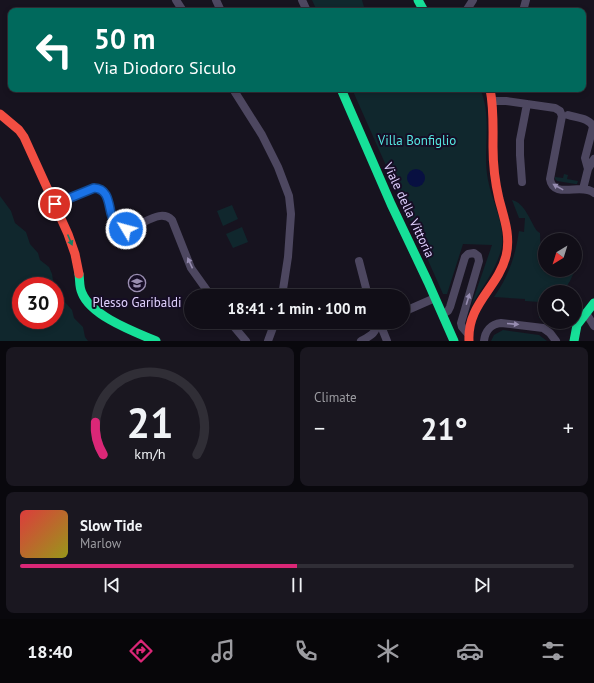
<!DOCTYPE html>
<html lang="en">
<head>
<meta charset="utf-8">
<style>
	:root { --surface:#110e17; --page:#1a1720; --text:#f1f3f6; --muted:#9c9ca1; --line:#302e36; --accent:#db2777 }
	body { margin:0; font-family:"PT Sans",sans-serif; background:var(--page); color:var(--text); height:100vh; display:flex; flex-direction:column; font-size:15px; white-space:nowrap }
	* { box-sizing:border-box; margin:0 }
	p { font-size:13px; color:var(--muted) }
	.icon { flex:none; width:22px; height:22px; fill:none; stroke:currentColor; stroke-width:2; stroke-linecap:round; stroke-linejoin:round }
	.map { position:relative; height:341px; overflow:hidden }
	.details { display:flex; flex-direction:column; gap:6px; padding:6px; background:#09080d; flex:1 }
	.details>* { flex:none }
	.banner { position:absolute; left:8px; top:8px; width:578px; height:84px; border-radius:8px; box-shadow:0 2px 6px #0003,0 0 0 1px var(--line); background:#00695c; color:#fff; overflow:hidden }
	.needle { width:26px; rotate:218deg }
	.controls { position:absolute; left:538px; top:233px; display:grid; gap:8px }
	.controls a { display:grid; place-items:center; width:44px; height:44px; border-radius:50%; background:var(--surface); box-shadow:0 2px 6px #0003,0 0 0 1px var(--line); font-size:20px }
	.speed { position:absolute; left:12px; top:277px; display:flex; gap:8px; font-size:20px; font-weight:700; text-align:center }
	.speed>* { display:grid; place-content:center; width:52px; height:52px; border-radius:50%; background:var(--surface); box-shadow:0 2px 6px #0003,0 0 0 1px var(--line); line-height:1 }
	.speed .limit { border:6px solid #d22; background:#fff; color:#111 }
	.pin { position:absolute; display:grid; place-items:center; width:34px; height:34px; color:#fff; margin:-17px; border:2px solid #fff; border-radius:50%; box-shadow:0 1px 4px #0007 }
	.me { position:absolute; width:44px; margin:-22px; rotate:307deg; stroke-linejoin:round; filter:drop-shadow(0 0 3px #0008) }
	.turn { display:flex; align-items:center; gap:14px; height:84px; padding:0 20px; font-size:18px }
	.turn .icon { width:52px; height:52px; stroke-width:2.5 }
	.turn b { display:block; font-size:28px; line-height:34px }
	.big { font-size:30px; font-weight:600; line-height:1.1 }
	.details .card { flex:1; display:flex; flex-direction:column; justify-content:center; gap:6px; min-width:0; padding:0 14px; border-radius:8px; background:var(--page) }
	.details .dial { align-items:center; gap:0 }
	.dial svg { height:104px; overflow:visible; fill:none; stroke:var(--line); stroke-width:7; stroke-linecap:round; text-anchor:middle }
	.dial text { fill:var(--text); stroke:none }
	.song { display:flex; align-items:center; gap:12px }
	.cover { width:48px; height:48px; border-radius:6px; background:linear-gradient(135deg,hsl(0 70% 55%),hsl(60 70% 35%)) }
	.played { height:4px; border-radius:2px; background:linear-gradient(90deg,var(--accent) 50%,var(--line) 50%) }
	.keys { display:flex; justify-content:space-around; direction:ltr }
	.heat { display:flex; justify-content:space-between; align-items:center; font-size:22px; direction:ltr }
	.details .tiles { flex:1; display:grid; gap:6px; grid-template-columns:1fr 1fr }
	.card:last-child { grid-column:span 2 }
	.trip { position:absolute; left:184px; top:289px; width:226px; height:40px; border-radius:20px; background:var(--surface); box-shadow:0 2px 6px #0003,0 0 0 1px var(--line); font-weight:600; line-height:40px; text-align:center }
	.menu { display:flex; height:64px; justify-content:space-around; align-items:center; background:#070609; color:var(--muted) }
	.menu .icon { width:28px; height:28px }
	.menu .current { color:var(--accent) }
	.menu b { font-size:18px; color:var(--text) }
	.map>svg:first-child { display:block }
	.green { fill:#10272d; fill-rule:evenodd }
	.water { fill:#081041 }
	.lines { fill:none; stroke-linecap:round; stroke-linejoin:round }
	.street { stroke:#4d4760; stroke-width:8 }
	.fast { stroke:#16e098; stroke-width:9 }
	.jam { stroke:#f24e42; stroke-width:9 }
	.oneway { fill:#968cb0 }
	.oneway2 { fill:#168164 }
	.route-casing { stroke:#114b97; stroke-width:10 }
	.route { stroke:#1a73e8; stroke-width:7 }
	.labels { text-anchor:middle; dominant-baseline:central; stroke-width:4; stroke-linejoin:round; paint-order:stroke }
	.park-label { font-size:13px; fill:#55e7e1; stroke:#160d25 }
	.street-label { font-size:13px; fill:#e0d1ff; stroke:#160d25 }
	.poi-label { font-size:13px; fill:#e0d1ff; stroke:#160d25 }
</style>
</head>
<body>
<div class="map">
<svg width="594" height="341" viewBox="0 0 594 341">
	<rect width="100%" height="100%" fill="#17131f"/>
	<!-- green -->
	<path class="green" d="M312,0H362L364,7L368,11H317Z
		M352,89H480C493,117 482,151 488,180C492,201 505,224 502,246C498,267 482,288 471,306L492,245L463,244L447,294H443Z
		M564,174L568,175L567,179L578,181L577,184H575L557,181L555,179V177L563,178Z
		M0,196L11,211L15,223L26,232L30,244L38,253L40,260L49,267L52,274L53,280L61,289L64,301L72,310L74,318L83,327L85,337L88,341H0ZM21,286H55V320H21Z
		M512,200C525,203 530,221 537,231L540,233L541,260H545V270H575L570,281L563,292H545V314L540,318H539L540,302L525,301V299L494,297C509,275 515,257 519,231L524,232L525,218H519Z
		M232,205L238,219L223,226L217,211Z
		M242,227L248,242L233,248L226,234Z
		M503,330L539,335L547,341H491L494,335Z"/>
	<!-- water -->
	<path class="water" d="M407 178a9 9 0 1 1 18 0a9 9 0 1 1-18 0Z"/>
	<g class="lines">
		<!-- street -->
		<path class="street" d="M176,0L183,11
			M216,0L221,11
			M302,0L307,11
			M466,11L473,0
			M523,11L526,0
			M233,89L262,135L278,167L289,196L291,214L288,257L282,296
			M492,101H506L555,108L560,111L562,116L550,179C553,200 583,182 594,193
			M568,115C577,118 590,118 593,127L585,158L588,169L583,189
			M588,169L594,159
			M522,182L520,155V140L527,104
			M55,204L94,188C115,188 105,220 120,228C138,232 158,206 172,220L191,268L211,296
			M359,261L366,288L367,296
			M403,312L435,298
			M586,313L594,326
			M442,314L448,311L450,307L465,257L468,254L474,253L478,256L479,261L461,323L462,327L468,334
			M230,322L246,341
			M382,322L381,326L387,341
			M268,341L275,322
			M361,341C370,336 377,333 377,322
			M484,341C485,331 491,324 501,323L543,328L550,333L556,341"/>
		<!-- fast -->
		<path class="fast" d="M418,0L424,11
			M341,89L391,204L428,282L454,341
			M79,274C80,281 79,287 82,293C91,316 135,332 156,341
			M574,341L577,325L594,303"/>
		<!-- jam -->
		<path class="jam" d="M0,114L19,130L24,137L68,234L75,254L79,274
			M469,341C467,304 498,288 506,256C511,236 504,218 499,199C495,182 493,164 493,147C493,127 494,108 490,89"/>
	</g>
	<!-- one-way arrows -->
	<defs><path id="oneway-solid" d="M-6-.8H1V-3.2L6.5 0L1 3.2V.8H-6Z"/></defs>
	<g class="oneway">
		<use href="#oneway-solid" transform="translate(558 187) rotate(-151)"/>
		<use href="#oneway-solid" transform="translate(190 263) rotate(-115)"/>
		<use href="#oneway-solid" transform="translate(468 299) rotate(-73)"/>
		<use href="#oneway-solid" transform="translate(513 324) rotate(5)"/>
	</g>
	<use class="oneway2" href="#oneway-solid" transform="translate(70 240) rotate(67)"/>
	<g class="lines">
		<defs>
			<path id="route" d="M55,204L94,188C118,189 102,228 126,229"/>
		</defs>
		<!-- route casing -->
		<use href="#route" class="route-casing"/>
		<!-- route -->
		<use href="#route" class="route"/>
	</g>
	<!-- icons -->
	<defs>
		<symbol id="school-ring" viewBox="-11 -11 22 22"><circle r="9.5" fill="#160d25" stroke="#9a8eb1" stroke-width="1.5"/><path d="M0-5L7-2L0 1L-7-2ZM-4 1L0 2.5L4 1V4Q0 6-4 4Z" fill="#9a8eb1"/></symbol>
	</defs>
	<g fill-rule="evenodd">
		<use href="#school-ring" x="127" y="273" width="20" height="20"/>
	</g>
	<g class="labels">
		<!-- park labels -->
		<g class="park-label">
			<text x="417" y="140">Villa Bonfiglio</text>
		</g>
		<!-- street labels -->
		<g class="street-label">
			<text transform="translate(409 210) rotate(65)">Viale della Vittoria</text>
		</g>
		<!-- poi labels -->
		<g class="poi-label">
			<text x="137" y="302">Plesso Garibaldi</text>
		</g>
	</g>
</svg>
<div class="controls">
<a><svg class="needle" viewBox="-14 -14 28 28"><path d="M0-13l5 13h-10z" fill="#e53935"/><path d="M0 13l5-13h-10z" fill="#9c9ca1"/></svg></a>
<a><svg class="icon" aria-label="search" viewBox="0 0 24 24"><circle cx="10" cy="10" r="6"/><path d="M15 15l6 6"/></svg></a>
</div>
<div class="speed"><div class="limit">30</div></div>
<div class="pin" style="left:55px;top:204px;background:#d93025"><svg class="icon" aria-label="arrive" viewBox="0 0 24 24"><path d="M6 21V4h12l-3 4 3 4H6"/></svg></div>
<svg class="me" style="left:126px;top:229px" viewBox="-20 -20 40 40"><circle r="17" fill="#1a73e8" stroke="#fff" stroke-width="3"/><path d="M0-11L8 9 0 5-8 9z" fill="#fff"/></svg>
<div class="trip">18:41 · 1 min · 100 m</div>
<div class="banner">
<div class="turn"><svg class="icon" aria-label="left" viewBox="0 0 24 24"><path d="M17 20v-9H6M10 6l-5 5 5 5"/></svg><div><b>50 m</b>Via Diodoro Siculo</div></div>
</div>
</div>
<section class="details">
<div class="tiles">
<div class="card dial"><svg viewBox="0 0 100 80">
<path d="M14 69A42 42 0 1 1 86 69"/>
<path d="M14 69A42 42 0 0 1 8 44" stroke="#db2777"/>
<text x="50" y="56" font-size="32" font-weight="700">21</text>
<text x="50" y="72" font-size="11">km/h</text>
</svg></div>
<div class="card"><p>Climate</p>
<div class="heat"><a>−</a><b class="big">21°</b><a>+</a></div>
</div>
<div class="card">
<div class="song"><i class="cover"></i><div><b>Slow Tide</b><p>Marlow</p></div></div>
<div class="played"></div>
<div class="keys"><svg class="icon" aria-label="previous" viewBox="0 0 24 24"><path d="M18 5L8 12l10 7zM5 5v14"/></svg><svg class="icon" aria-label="pause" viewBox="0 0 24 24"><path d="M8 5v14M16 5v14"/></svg><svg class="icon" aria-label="next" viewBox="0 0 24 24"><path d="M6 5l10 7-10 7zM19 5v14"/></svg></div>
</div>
</div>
</section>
<nav class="menu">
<b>18:40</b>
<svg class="icon current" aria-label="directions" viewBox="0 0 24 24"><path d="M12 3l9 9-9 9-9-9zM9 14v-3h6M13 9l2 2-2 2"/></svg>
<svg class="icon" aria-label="music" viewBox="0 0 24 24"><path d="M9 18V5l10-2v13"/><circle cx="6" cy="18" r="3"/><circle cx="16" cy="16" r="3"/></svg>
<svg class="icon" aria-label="phone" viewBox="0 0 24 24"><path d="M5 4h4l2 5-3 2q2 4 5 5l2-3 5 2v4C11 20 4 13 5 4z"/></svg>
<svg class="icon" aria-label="climate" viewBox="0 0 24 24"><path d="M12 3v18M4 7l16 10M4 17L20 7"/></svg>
<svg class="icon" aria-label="car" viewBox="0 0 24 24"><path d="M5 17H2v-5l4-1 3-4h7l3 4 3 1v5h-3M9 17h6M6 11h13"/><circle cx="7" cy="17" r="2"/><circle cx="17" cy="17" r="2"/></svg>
<svg class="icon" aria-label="filters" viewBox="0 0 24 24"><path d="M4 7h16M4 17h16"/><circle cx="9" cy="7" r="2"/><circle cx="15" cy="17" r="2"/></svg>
</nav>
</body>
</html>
